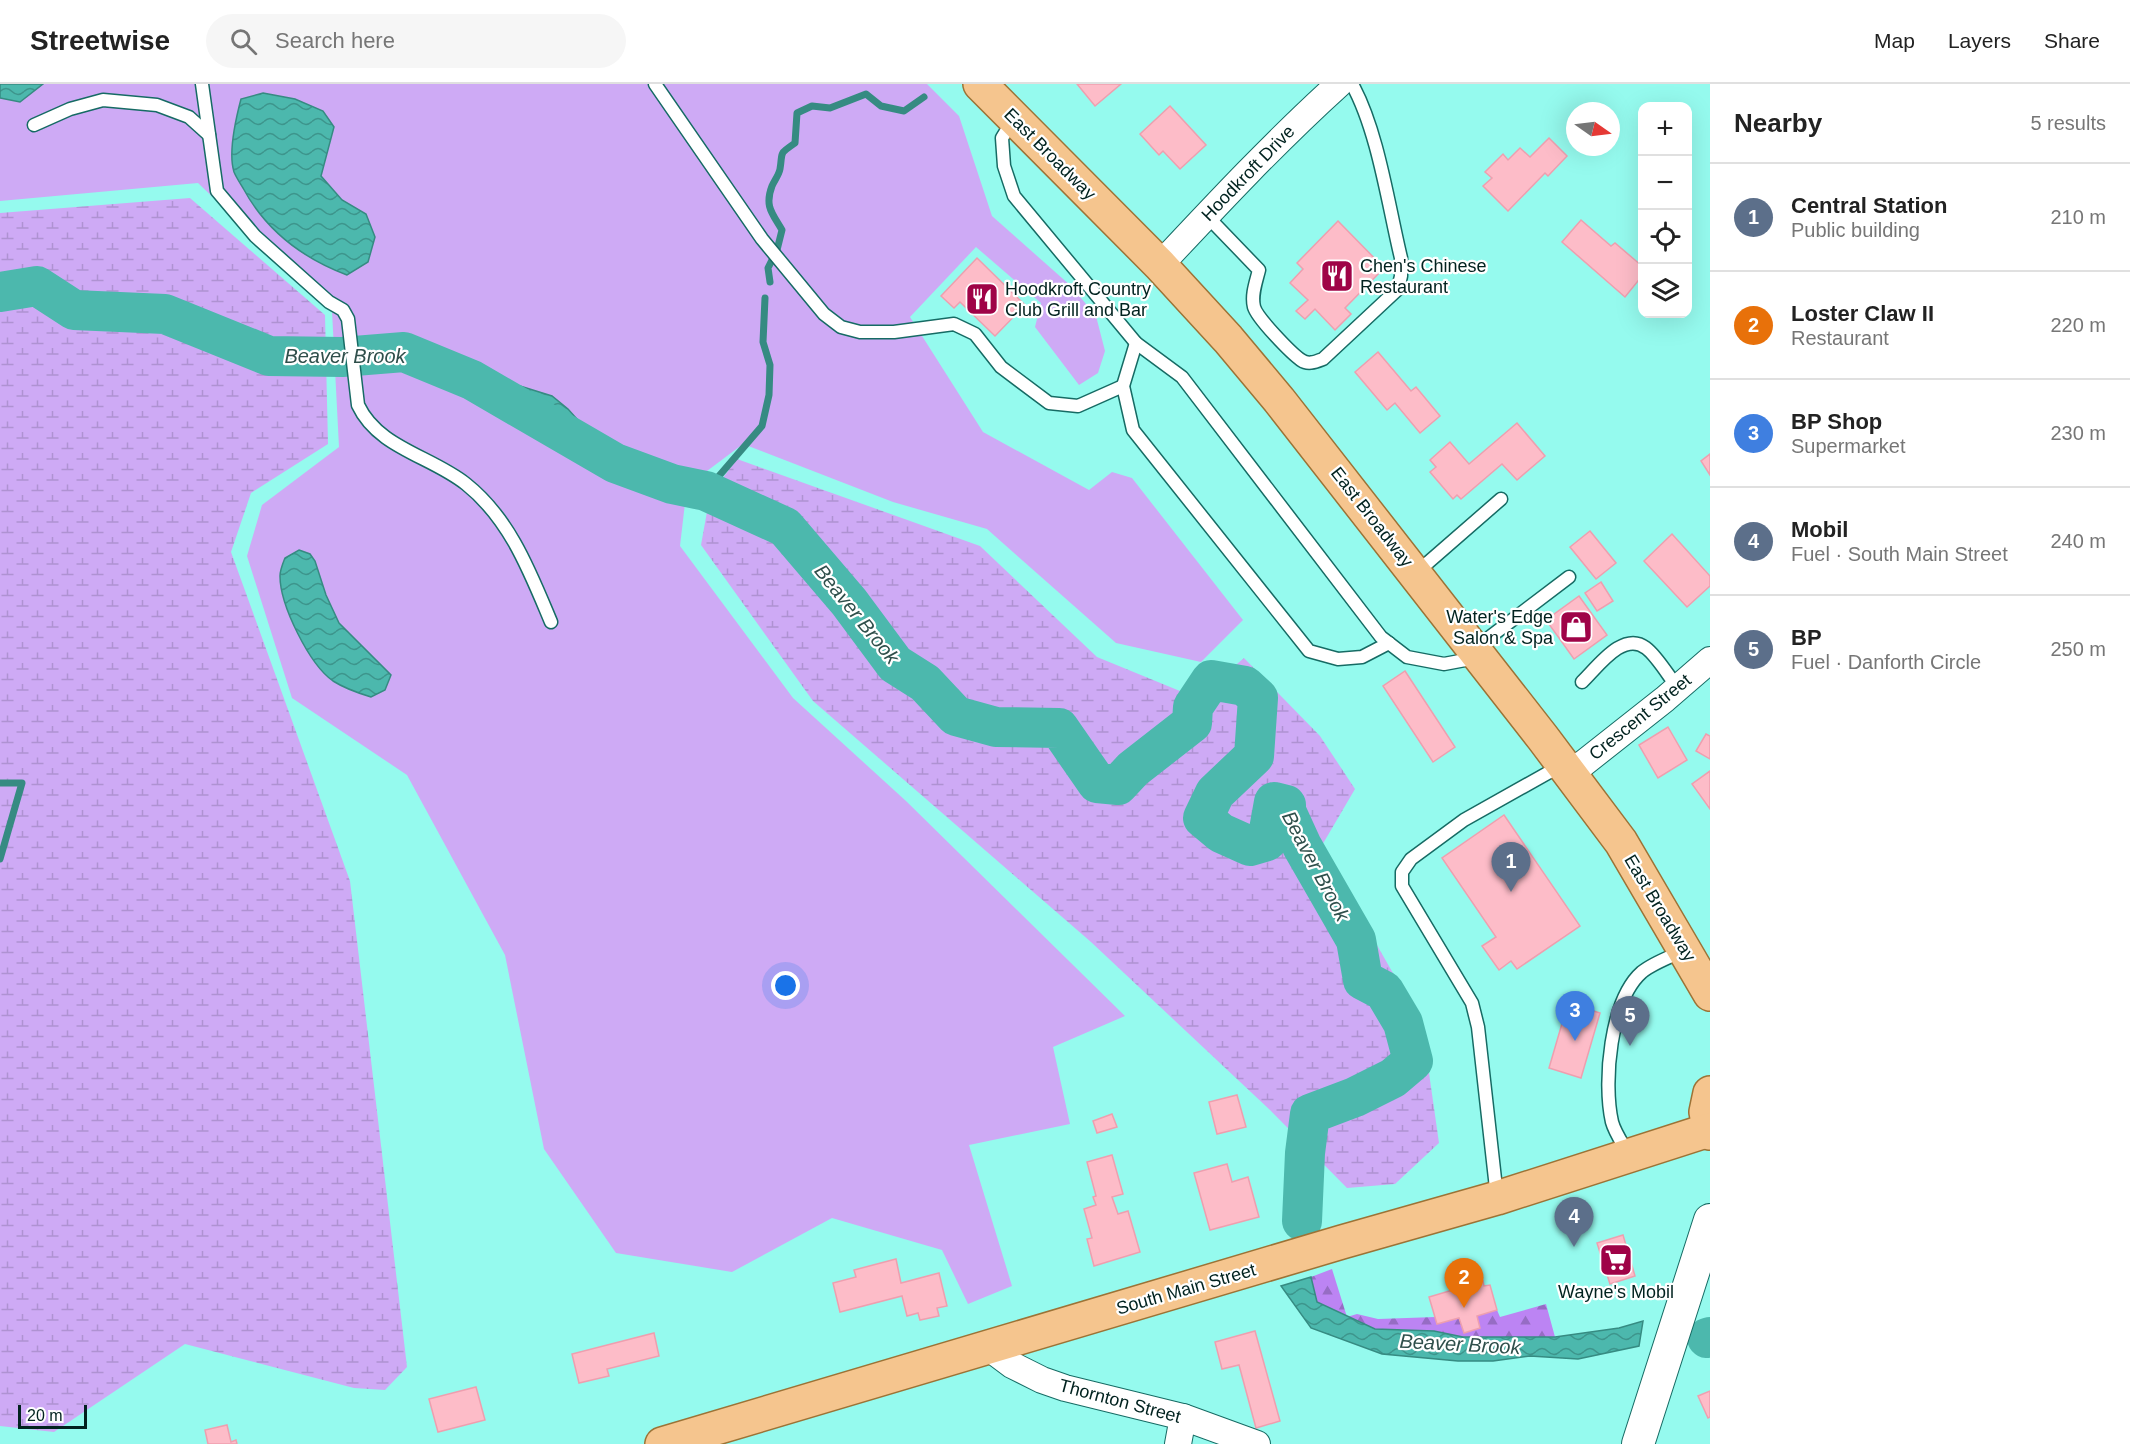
<!DOCTYPE html>
<meta charset="utf-8">
<style>
body{margin:0;font-family:Helvetica,sans-serif;background:#f6f6f6;color:#222}
.controls{position:absolute;right:18px;top:18px;display:grid;overflow:hidden;border-radius:12px;box-shadow:0 6px 24px #0002}
.controls button{width:54px;height:54px;display:grid;place-items:center;padding:0;border:0;border-bottom:2px solid #e0e0e0;background:#fff;color:#222;font:30px sans-serif}
.compass{position:absolute;left:1566px;top:18px;width:54px;height:54px;border-radius:50%;background:#fff;box-shadow:0 6px 24px #0002;rotate:104deg}
.scale{position:absolute;left:18px;bottom:15px;width:69px;box-sizing:border-box;padding-left:6px;border:3px solid #01221f;border-top:0;font-size:16px;line-height:21px;white-space:nowrap;color:#01221f;-webkit-text-stroke:4px #fff;paint-order:stroke}
.you{position:absolute;left:786px;top:902px;width:21px;height:21px;margin:-15px;border:4px solid #fff;border-radius:50%;background:#1a73e8;box-shadow:0 0 0 9px #1a73e833}
.badge{display:grid;place-items:center;width:39px;height:39px;border-radius:50%;background:#9f0347;color:#fff;font-size:20px;font-weight:700}
.pin{position:absolute;translate:-50% -50px;filter:drop-shadow(0 2px 3px #0008)}
.pin::after{content:'';position:absolute;top:32px;width:21px;height:18px;background:inherit;clip-path:polygon(0 0,100% 0,50% 100%)}
.list{margin:0;padding:0;list-style:none}
h2{display:flex;justify-content:space-between;align-items:center;height:78px;margin:0;padding:0 24px;font-size:26px}
h2 small{font-size:20px;font-weight:400;color:#767676}
.list li{display:grid;grid-template-columns:39px 1fr auto;gap:18px;align-items:center;box-sizing:border-box;height:108px;padding:0 24px;border-top:2px solid #e0e0e0}
.list b{display:block;font-size:22px;white-space:nowrap}
.list p{margin:0;font-size:20px;white-space:nowrap;color:#767676}
.list em{font-size:20px;font-style:normal;color:#767676}
.icon{flex:none;width:33px;height:33px;fill:none;stroke:currentColor;stroke-width:2;stroke-linecap:round;stroke-linejoin:round}
.map{position:relative;flex:none;width:1710px;height:1360px;overflow:hidden}
header{display:flex;align-items:center;gap:36px;box-sizing:border-box;height:84px;padding:0 30px;background:#fff;border-bottom:2px solid #e0e0e0}
header strong{font-size:28px}
nav{display:flex;gap:33px;margin-inline-start:auto;font-size:21px}
.search{width:420px;height:54px;background:#f6f6f6;display:flex;align-items:center;gap:15px;box-sizing:border-box;padding:0 21px;border-radius:33px;color:#767676;font-size:22px}
main{display:flex}
aside{flex:1;background:#fff}
.map>svg:first-child{display:block}
.grass{fill:#ceaaf5}
.forest{fill:url(#forest-firs)}
.wetland{fill:url(#wetland-marsh)}
.water{fill:url(#water-waves);stroke:#368b82;stroke-width:1.5}
.lines{fill:none;stroke-linecap:round;stroke-linejoin:round}
.stream{stroke:#368b82;stroke-width:7}
.river{stroke:#4cb8ad;stroke-width:40}
.building{fill:#fdbcc8;stroke:#ee9faf;stroke-width:1.5}
.service-casing{stroke:#166b64;stroke-width:15}
.minor-casing{stroke:#166b64;stroke-width:28}
.tertiary-casing{stroke:#166b64;stroke-width:34}
.primary-casing{stroke:#9c7336;stroke-width:36}
.service{stroke:#fff;stroke-width:12}
.minor{stroke:#fff;stroke-width:26}
.tertiary{stroke:#fff;stroke-width:32}
.primary{stroke:#f5c58e;stroke-width:33}
.labels{text-anchor:middle;stroke-width:4.5;stroke-linejoin:round;paint-order:stroke}
.street-label{font-size:18px;fill:#01221f;stroke:#fff}
.poi-label{font-size:18px;fill:#01221f;stroke:#fff;text-anchor:start}
.water-label{font-size:20px;font-style:italic;fill:#2f4f4b;stroke:#fff}
</style>
<header>
<strong>Streetwise</strong>
<div class="search"><svg class="icon" aria-label="search" viewBox="0 0 24 24"><circle cx="10" cy="10" r="6"/><path d="M15 15l6 6"/></svg>Search here</div>
<nav><a>Map</a><a>Layers</a><a>Share</a></nav>
</header>
<main>
<div class="map">
<svg width="1710" height="1360" viewBox="0 0 1710 1360">
<defs>
<pattern id="forest-firs" width="22" height="20" patternUnits="userSpaceOnUse" patternTransform="scale(1.5)"><rect width="22" height="20" fill="#bc84f3"/><path d="M5 1l3.5 6h-7zM16 11l3.5 6h-7z" fill="#966cc4"/></pattern>
<pattern id="wetland-marsh" width="20" height="14" patternUnits="userSpaceOnUse" patternTransform="scale(1.5)"><rect width="20" height="14" fill="#ceaaf5"/><path d="M1 5h8M5 5V1M11 12h8M15 12V8" fill="none" stroke="#af92d2"/></pattern>
<pattern id="water-waves" width="16" height="10" patternUnits="userSpaceOnUse" patternTransform="scale(1.5)"><rect width="16" height="10" fill="#4cb8ad"/><path d="M0 5q4-4 8 0t8 0" fill="none" stroke="#3d958c"/></pattern>
</defs>
<rect width="100%" height="100%" fill="#95faee"/>
<path class="grass" d="M0,0H927L959,32L992,132L1071,202L1096,232L1105,267L1098,289L1079,301L1035,243L1041,219L976,163L910,233L983,348L1089,406L1112,388L1132,394L1243,536L1201,578L1116,559L987,445L893,418L743,360L687,402L680,462L793,614L906,717L1125,932L1053,963L1070,1040L969,1061L1012,1202L968,1220L942,1166L832,1134L732,1188L616,1169L544,1065L505,871L407,691L292,614L247,472L262,421L339,363L332,227L198,99L0,117Z"/>
<path class="forest" d="M1332,1185L1347,1233L1357,1230L1378,1235L1435,1233L1437,1240L1459,1234L1464,1249L1480,1244L1477,1232L1497,1226L1500,1233L1546,1220L1555,1253H1463L1434,1247L1375,1245L1317,1218L1311,1193Z"/>
<g class="wetland">
<path d="M190,114L325,231L328,360L251,409L231,468L350,797L407,1283L385,1306L354,1304L185,1260L54,1348L0,1342V129Z"/>
<path d="M737,375L980,462L1097,573L1197,614L1244,574L1320,652L1355,705L1321,763L1422,940L1439,1059L1395,1100L1347,1104L1270,1026L1091,858L813,617L701,461L710,411Z"/>
</g>
<g class="water">
<path d="M0,0H43L20,18L0,14Z"/>
<path d="M263,9L295,15L323,27L334,43L321,92L342,116L366,130L375,153L368,178L347,191C302,174 266,147 243,104C240,99 236,93 234,88C228,69 236,34 241,15Z"/>
<path d="M422,270L439,275L459,285L493,297L520,302L552,312L568,325L585,344L625,375L649,386L702,401L697,420L681,413L624,401L546,336L523,325L466,314L411,283Z"/>
<path d="M299,466L310,470L315,477L326,511L339,539L391,591L385,606L371,613C358,609 344,604 333,597C309,580 280,521 280,492C280,486 283,479 285,474Z"/>
<path d="M1311,1193L1317,1218L1375,1245L1434,1247L1463,1253H1555L1619,1244L1643,1237L1639,1262L1578,1275L1530,1272L1493,1277H1458L1382,1270L1311,1244L1281,1202Z"/>
</g>
<g class="lines">
<g class="stream">
<path d="M770,198L768,184L777,166L782,146C773,130 764,123 772,102C774,97 779,91 780,85C783,67 778,71 795,59L797,29L812,22L830,24L866,10L881,22L904,27L924,13"/>
<path d="M706,407L762,342L769,311L770,281L763,258L765,214"/>
<path d="M0,699H22L0,775"/>
</g>
<g class="river">
<path d="M0,208L37,202L74,226L165,230L269,272L342,273L404,268L472,296L615,379L672,400L706,407L785,443L849,518L895,580L925,599L956,632L996,643L1059,644L1097,699L1118,701L1133,685L1192,639L1193,623L1211,596L1245,602L1258,614L1254,672L1215,709L1203,734L1221,749L1250,762L1267,757L1274,718L1286,721V727L1302,762L1356,856L1363,896L1384,907L1403,939L1413,977L1393,994L1355,1013L1310,1030L1305,1069L1302,1137"/>
<path d="M1707,1254L1710,1253"/>
</g>
</g>
<g class="building">
<path d="M1077,0H1121L1095,22Z"/>
<path d="M1170,22L1206,61L1180,85L1163,67L1159,71L1140,50Z"/>
<path d="M1549,54L1567,72L1548,92L1545,89L1508,127L1483,102L1492,94L1485,88L1503,70L1508,76L1520,64L1530,73Z"/>
<path d="M1581,136L1611,162L1615,159L1642,182V192L1625,213L1562,158Z"/>
<path d="M1338,137L1384,184L1345,224L1351,230L1335,246L1315,225L1305,235L1296,227L1308,216L1290,199L1303,185L1297,179Z"/>
<path d="M977,174L1025,221L995,252L960,218L954,224L941,212Z"/>
<path d="M1378,268L1411,307L1416,303L1440,332L1420,349L1395,319L1387,326L1355,288Z"/>
<path d="M1517,339L1545,372L1517,396L1502,380L1461,415L1457,411L1453,415L1430,388L1436,383L1430,376L1450,358L1469,380Z"/>
<path d="M1710,370V391L1701,377Z"/>
<path d="M1590,447L1616,479L1596,495L1570,463Z"/>
<path d="M1672,450L1710,492V502L1687,523L1644,477Z"/>
<path d="M1601,498L1613,517L1597,527L1585,509Z"/>
<path d="M1579,512L1607,551L1574,575L1546,536Z"/>
<path d="M1405,587L1455,663L1433,678L1383,602Z"/>
<path d="M1668,643L1687,676L1658,694L1639,661Z"/>
<path d="M1706,650L1710,652V675L1696,667Z"/>
<path d="M1710,687V725L1692,700Z"/>
<path d="M1504,731L1580,842L1517,885L1511,877L1499,886L1482,862L1496,853L1442,774Z"/>
<path d="M1568,919L1600,929L1581,994L1549,984Z"/>
<path d="M1237,1011L1246,1043L1217,1050L1209,1018Z"/>
<path d="M1112,1030L1117,1043L1097,1049L1093,1037Z"/>
<path d="M1112,1071L1123,1110L1112,1113L1118,1130L1128,1127L1140,1168L1094,1182L1087,1155L1092,1154L1084,1125L1096,1121L1093,1113L1096,1112L1087,1078Z"/>
<path d="M1227,1080L1232,1098L1248,1093L1259,1133L1210,1146L1194,1089Z"/>
<path d="M1623,1151L1635,1192L1610,1200L1597,1159Z"/>
<path d="M896,1175L901,1199L939,1189L947,1222L937,1224L939,1232L920,1236L918,1229L907,1232L902,1212L840,1228L833,1199L856,1193L854,1186Z"/>
<path d="M1483,1197L1484,1202L1490,1201L1497,1226L1477,1232L1480,1244L1464,1249L1459,1234L1437,1240L1429,1213Z"/>
<path d="M1255,1247L1280,1337L1256,1344L1239,1281L1222,1285L1215,1258Z"/>
<path d="M654,1249L659,1272L607,1285L609,1292L579,1299L572,1270Z"/>
<path d="M476,1303L485,1336L438,1348L429,1315Z"/>
<path d="M1710,1307V1333L1708,1334L1698,1312Z"/>
<path d="M227,1341L231,1358L236,1356L237,1360H208L205,1346Z"/>
</g>
<g class="lines">
<g class="service-casing">
<g id="service">
<path d="M202,0L217,107L255,152L329,218L343,226L348,235L358,321C378,364 431,372 466,400C510,435 530,488 551,538"/>
<path d="M655,0L762,155L824,230L841,243L860,248H894L954,240L975,250L1001,283L1049,319L1078,322L1123,302"/>
<path d="M1013,36L1002,54L1004,82L1014,112L1136,259L1182,293L1381,553L1407,573L1444,580L1476,574"/>
<path d="M34,41L70,25L103,16L157,21L189,33L209,51"/>
<path d="M1206,131L1259,186C1256,198 1251,211 1254,223C1257,234 1291,269 1301,276C1308,281 1315,278 1323,275L1398,205L1401,192V174C1388,120 1378,47 1352,0"/>
<path d="M1136,259L1123,302L1133,346L1309,567L1338,575L1362,573L1389,559"/>
<path d="M1416,489L1501,415"/>
<path d="M1474,565L1569,493"/>
<path d="M1582,598C1597,584 1623,546 1646,564C1657,572 1669,593 1678,604"/>
<path d="M1629,1071C1623,1060 1615,1049 1612,1038C1603,999 1610,916 1642,888C1653,879 1670,873 1683,867"/>
<path d="M1497,1113L1478,943L1472,919L1402,802V788L1411,775L1464,736L1562,681"/>
</g>
</g>
<g class="minor-casing">
<g id="minor">
<path d="M1160,181C1218,119 1276,57 1339,0"/>
<path d="M1570,690L1665,615L1710,576"/>
<path d="M988,1263L1012,1281L1042,1296L1065,1304L1183,1333L1257,1360"/>
<path d="M1178,1360L1183,1333"/>
</g>
</g>
<g class="tertiary-casing">
<path id="tertiary" d="M1638,1360L1710,1136"/>
</g>
<g class="primary-casing">
<g id="primary">
<path d="M980,0L1160,181L1228,255L1279,316L1543,654L1621,758L1710,910"/>
<path d="M1710,1009L1706,1028L1710,1049"/>
<path d="M662,1360L1342,1158L1497,1114L1709,1046"/>
</g>
</g>
<use href="#service" class="service"/>
<use href="#minor" class="minor"/>
<use href="#tertiary" class="tertiary"/>
<use href="#primary" class="primary"/>
</g>
<defs>
<g id="restaurant-square" transform="scale(1.725)"><rect x="-9" y="-9" width="18" height="18" rx="4" fill="#9f0347" stroke="#fff"/><path d="M-5-6h1v4h1v-4h1v4h1v-4h1v5L-1.5 .5V6h-2V.5L-5-1ZM5-6V6H3V1.5H1.5Q1.5-4 5-6Z" fill="#fff"/></g>
<g id="shop-square" transform="scale(1.725)"><rect x="-9" y="-9" width="18" height="18" rx="4" fill="#9f0347" stroke="#fff"/><path d="M-5-2.5h2.3a2.7 3.5 0 0 1 5.4 0H5L5.5 6h-11ZM-1.5-2.5h3a1.5 2.3 0 0 0-3 0Z" fill="#fff"/></g>
<g id="supermarket-square" transform="scale(1.725)"><rect x="-9" y="-9" width="18" height="18" rx="4" fill="#9f0347" stroke="#fff"/><path d="M-6-5.5h2.5l.6 2H6L4.5 2H-2.5L-4.4-4H-6ZM-1.5 3.2a1.3 1.3 0 1 0 .1 0ZM3 3.2a1.3 1.3 0 1 0 .1 0Z" fill="#fff"/></g>
</defs>
<g fill-rule="evenodd">
<use href="#restaurant-square" x="1337" y="192"/>
<use href="#restaurant-square" x="982" y="215"/>
<use href="#shop-square" x="1576" y="543"/>
<use href="#supermarket-square" x="1616" y="1176"/>
</g>
<g class="labels">
<g class="street-label">
<text transform="translate(1050 70) rotate(45)" y="6">East Broadway</text>
<text transform="translate(1248 89) rotate(-46)" y="6">Hoodkroft Drive</text>
<text transform="translate(1372 433) rotate(52)" y="6">East Broadway</text>
<text transform="translate(1640 633) rotate(-39)" y="6">Crescent Street</text>
<text transform="translate(1660 824) rotate(59)" y="6">East Broadway</text>
<text transform="translate(1186 1205) rotate(-16)" y="6">South Main Street</text>
<text transform="translate(1120 1317) rotate(15)" y="6">Thornton Street</text>
</g>
<g class="poi-label">
<text x="1360" y="188">Chen's Chinese<tspan x="1360" dy="21">Restaurant</tspan></text>
<text x="1005" y="211">Hoodkroft Country<tspan x="1005" dy="21">Club Grill and Bar</tspan></text>
<text x="1553" y="539" text-anchor="end">Water's Edge<tspan x="1553" dy="21">Salon &amp; Spa</tspan></text>
<text x="1616" y="1214" text-anchor="middle">Wayne's Mobil</text>
</g>
<g class="water-label">
<text x="345" y="279">Beaver Brook</text>
<text transform="translate(857 530) rotate(51)" y="7">Beaver Brook</text>
<text transform="translate(1316 782) rotate(62)" y="7">Beaver Brook</text>
<text transform="translate(1460 1260) rotate(3)" y="7">Beaver Brook</text>
</g>
</g>
</svg>
<div class="controls">
<button>+</button>
<button>−</button>
<button><svg class="icon" aria-label="locate" viewBox="0 0 24 24"><circle cx="12" cy="12" r="6"/><path d="M12 2v4M12 18v4M2 12h4M18 12h4"/></svg></button>
<button><svg class="icon" aria-label="layers" viewBox="0 0 24 24"><path d="M12 4l9 5-9 5-9-5zM3 14l9 5 9-5"/></svg></button>
</div>
<svg class="compass" viewBox="-18 -18 36 36"><path d="M0-13l5 13h-10z" fill="#e53935"/><path d="M0 13l5-13h-10z" fill="#767676"/></svg>
<div class="scale">20 m</div>
<div class="you"></div>
<div class="pin badge" style="left:1511px;top:808px;background:#5c6f8a">1</div>
<div class="pin badge" style="left:1464px;top:1224px;background:#e8710a">2</div>
<div class="pin badge" style="left:1575px;top:957px;background:#3f7fe0">3</div>
<div class="pin badge" style="left:1574px;top:1163px;background:#5c6f8a">4</div>
<div class="pin badge" style="left:1630px;top:962px;background:#5c6f8a">5</div>
</div>
<aside>
<h2>Nearby<small>5 results</small></h2>
<ul class="list">
<li><span class="badge" style="background:#5c6f8a">1</span><div><b>Central Station</b><p>Public building</p></div><em>210 m</em></li>
<li><span class="badge" style="background:#e8710a">2</span><div><b>Loster Claw II</b><p>Restaurant</p></div><em>220 m</em></li>
<li><span class="badge" style="background:#3f7fe0">3</span><div><b>BP Shop</b><p>Supermarket</p></div><em>230 m</em></li>
<li><span class="badge" style="background:#5c6f8a">4</span><div><b>Mobil</b><p>Fuel · South Main Street</p></div><em>240 m</em></li>
<li><span class="badge" style="background:#5c6f8a">5</span><div><b>BP</b><p>Fuel · Danforth Circle</p></div><em>250 m</em></li>
</ul>
</aside>
</main>
